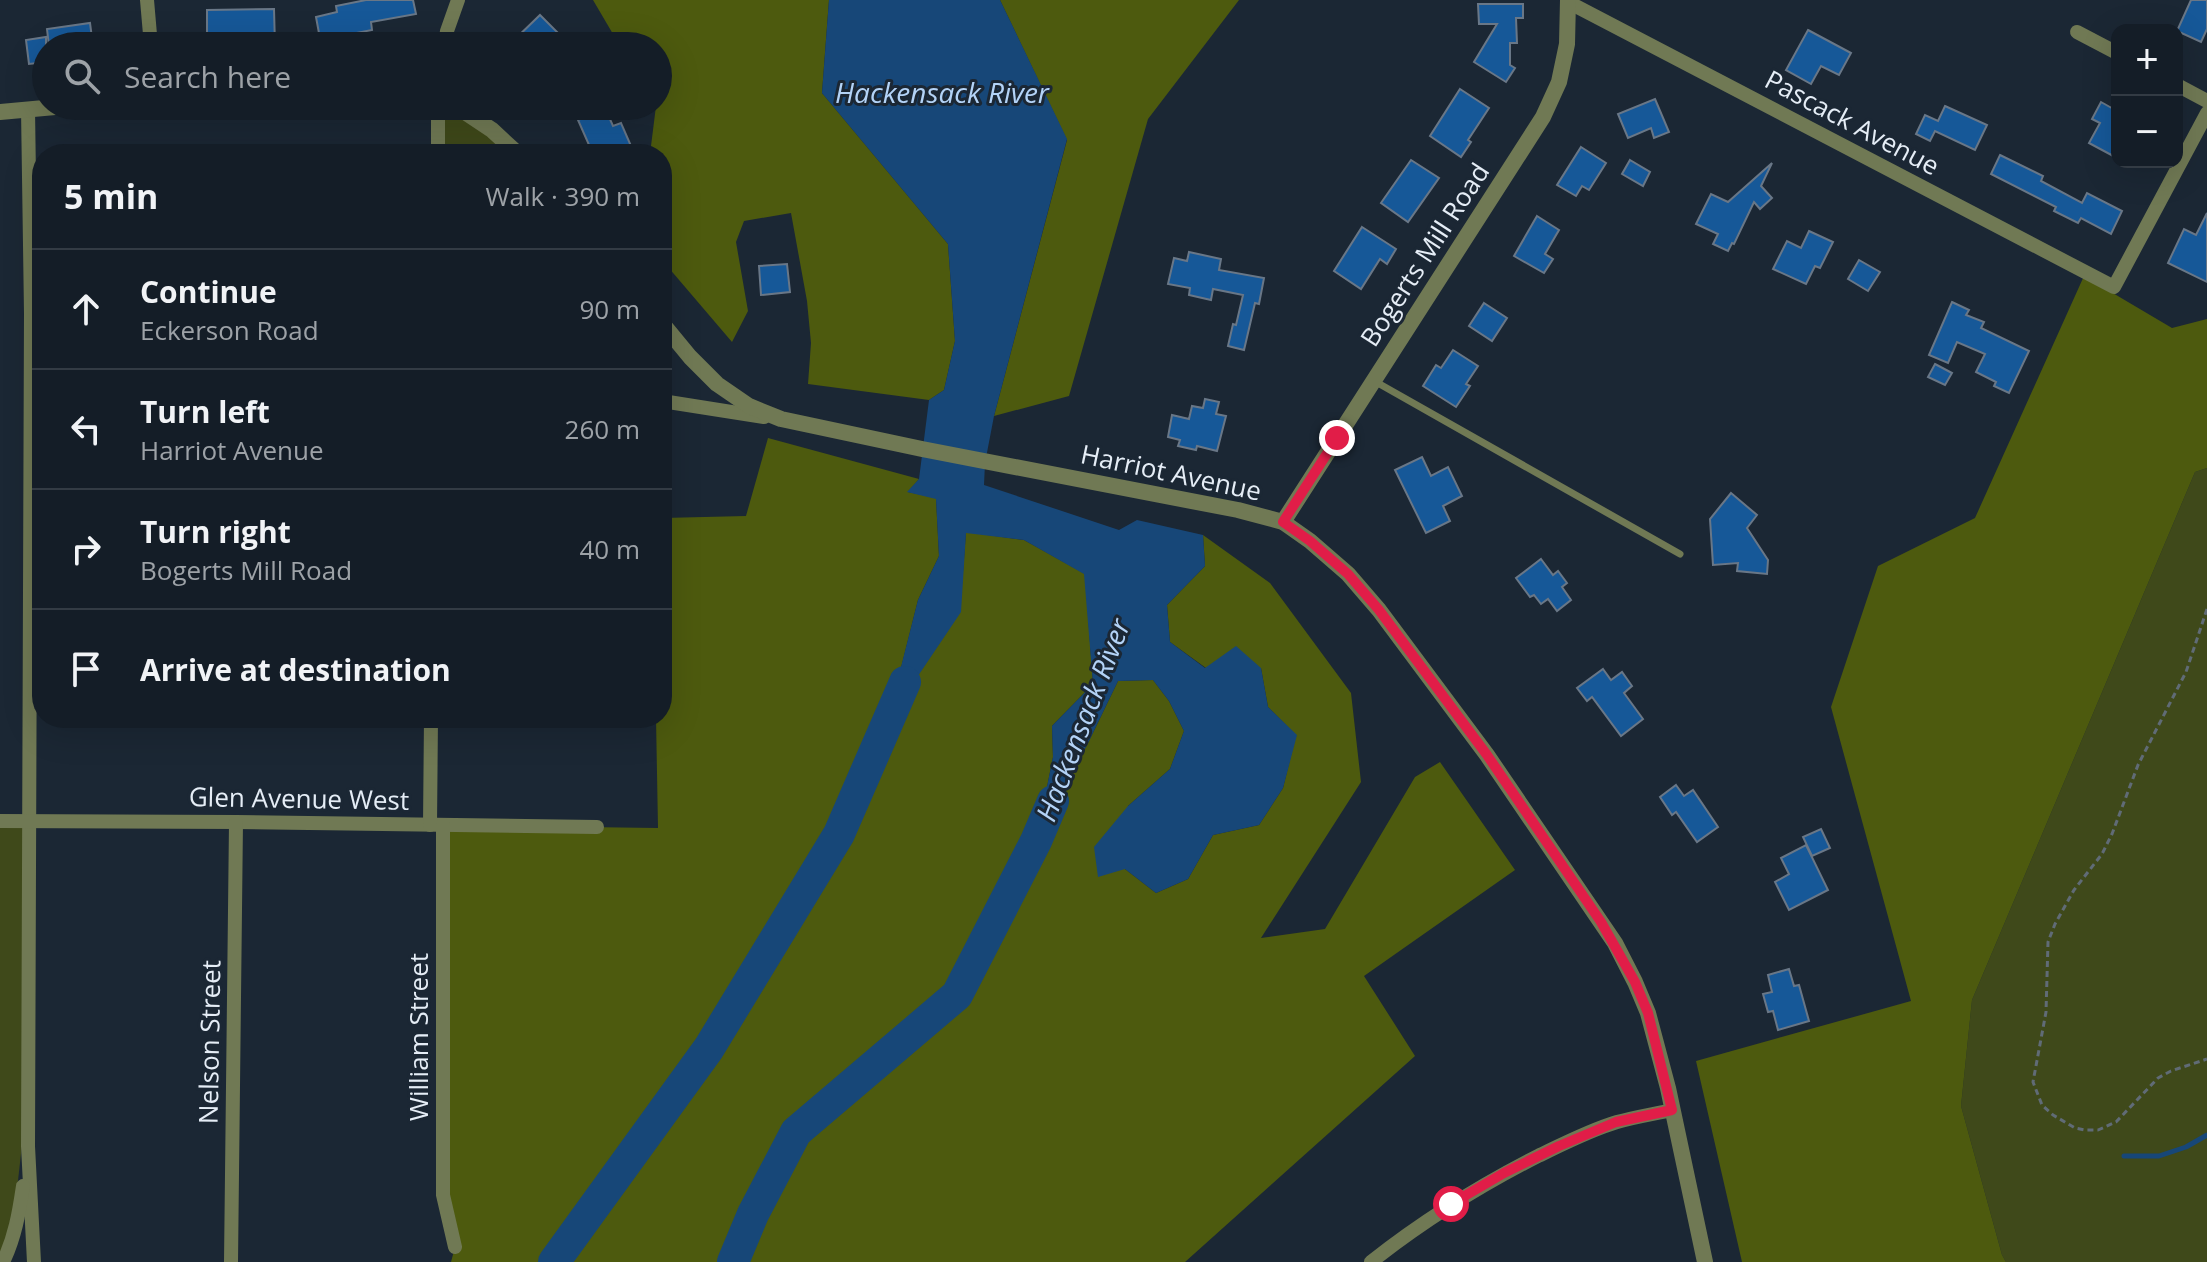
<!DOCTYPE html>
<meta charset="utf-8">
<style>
body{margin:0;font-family:"Open Sans",sans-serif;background:#212a33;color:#f1f3f6}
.controls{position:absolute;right:24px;top:24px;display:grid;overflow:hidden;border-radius:16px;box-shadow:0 8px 32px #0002}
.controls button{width:72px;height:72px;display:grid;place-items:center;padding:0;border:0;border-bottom:2px solid #333b44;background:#141d27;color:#f1f3f6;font:40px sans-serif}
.stop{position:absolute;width:24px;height:24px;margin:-18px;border:6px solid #e11d48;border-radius:50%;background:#fff}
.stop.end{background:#e11d48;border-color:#fff;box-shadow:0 2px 8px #0008}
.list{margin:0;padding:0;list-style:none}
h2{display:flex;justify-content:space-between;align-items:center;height:104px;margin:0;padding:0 32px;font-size:34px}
h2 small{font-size:26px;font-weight:400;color:#9da2a7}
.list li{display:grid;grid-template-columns:52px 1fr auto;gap:24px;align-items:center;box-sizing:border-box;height:120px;padding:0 32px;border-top:2px solid #333b44}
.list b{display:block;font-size:30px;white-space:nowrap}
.list p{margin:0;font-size:26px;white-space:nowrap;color:#9da2a7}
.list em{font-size:26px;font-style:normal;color:#9da2a7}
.icon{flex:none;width:44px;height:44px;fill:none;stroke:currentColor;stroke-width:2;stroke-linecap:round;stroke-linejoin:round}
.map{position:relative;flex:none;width:2207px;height:1262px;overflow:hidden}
.search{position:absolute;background:#141d27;box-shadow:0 8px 32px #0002;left:32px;top:32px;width:640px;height:88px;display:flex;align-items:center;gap:20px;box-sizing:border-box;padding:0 28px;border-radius:44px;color:#9da2a7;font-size:30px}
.panel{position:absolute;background:#141d27;box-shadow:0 8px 32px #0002;left:32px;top:144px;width:640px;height:584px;border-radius:32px}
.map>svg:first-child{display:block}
.green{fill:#3f491a}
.forest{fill:#4d5a0e}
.water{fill:#174778}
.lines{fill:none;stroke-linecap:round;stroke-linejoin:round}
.stream{stroke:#174778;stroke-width:5}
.river{stroke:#174778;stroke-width:32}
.building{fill:#165898;stroke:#697787;stroke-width:2}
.path{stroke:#606b76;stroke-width:3;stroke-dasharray:6 4;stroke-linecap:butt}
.service{stroke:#707954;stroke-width:7}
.minor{stroke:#707954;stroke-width:14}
.tertiary{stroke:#707954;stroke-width:16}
.route{stroke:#e11d48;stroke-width:10}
.labels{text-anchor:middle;stroke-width:6;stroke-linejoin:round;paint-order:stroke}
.street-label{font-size:26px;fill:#e5edf6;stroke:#1b2734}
.water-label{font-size:28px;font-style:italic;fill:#b3d3f7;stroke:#1b2734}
</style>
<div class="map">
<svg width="2207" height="1262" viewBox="0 0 2207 1262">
<rect width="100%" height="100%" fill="#1b2734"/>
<g class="green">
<path d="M438,106H456L518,154H438Z"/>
<path d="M2207,468V1262H2006L2002,1255L1961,1106L1972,1000L2195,472Z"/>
<path d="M0,825L23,826L22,1145L14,1216L0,1256Z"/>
</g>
<g class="forest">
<path d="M593,0H829L822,93L948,244L955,341L944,390L929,400L808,384L811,343L807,301L791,213L744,221L736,242L748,311L732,342L662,260V154H650L656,106H658V46H620Z"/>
<path d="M1000,0H1239L1148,119L1069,396L994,416L1067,140Z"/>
<path d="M2084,276L2172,328L2207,319V468L2195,472L1972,1000L1961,1106L2002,1255L2006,1262H1742L1696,1061L1911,1001L1831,707L1878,566L1975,518Z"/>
<path d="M768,438L919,479L908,492L936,498L939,556L918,600L888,720L960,612L966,532L1024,540L1085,574L1093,684L1052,726L1053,757L1037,837L1089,741L1118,681L1153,680L1169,701L1184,731L1170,769L1128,806L1125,869L1156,893L1188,879L1213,835L1259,825L1283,788L1296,735L1268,707L1261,668H1206L1170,642L1167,605L1205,566L1203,535L1270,583L1351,693L1361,782L1261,938L1325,929L1415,777L1440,762L1515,870L1364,976L1415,1056L1185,1262H451L455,1247L443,1195V825L658,828L656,718H662V518L746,516Z"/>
</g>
<path class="water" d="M829,0H1000L1067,139L994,416L985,463L984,485L1119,530L1137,520L1203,535L1205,566L1167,605L1170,642L1205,668L1236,646L1261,668L1268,707L1297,735L1283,788L1259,825L1213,835L1188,879L1156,893L1125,869L1098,877L1094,847L1128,806L1170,769L1184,731L1169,701L1153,680L1118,681L1089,741L1036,841L1053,757L1052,726L1093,684L1084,574L1024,540L966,533L961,612L887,722L918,600L939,556L936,499L907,492L919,479L929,400L944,390L955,341L948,244L822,93Z"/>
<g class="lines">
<path class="stream" d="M2124,1156H2159L2186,1147L2207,1135"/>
<g class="river">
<path d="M554,1262L709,1048L839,834L905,682"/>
<path d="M733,1262L753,1214L796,1132L957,995L1036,841L1053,801"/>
</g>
</g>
<g class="building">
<path d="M366,0H413L416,14L371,22L372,30L346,35L347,39L321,44L316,17L337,12L336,6Z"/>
<path d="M2191,0H2207V29L2201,42L2177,31Z"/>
<path d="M1478,4H1523V18H1516L1517,43H1510V65L1515,68L1506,82L1474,62L1497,24H1479Z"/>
<path d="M274,9L275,46H222V43H207V10Z"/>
<path d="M540,15L563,38L556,46H508Z"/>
<path d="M90,23L93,46H49L47,29Z"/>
<path d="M1808,30L1851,53L1839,75L1821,66L1811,84L1786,70Z"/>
<path d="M46,37V62L29,64L26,40Z"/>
<path d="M1460,89L1489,108L1468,140L1471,142L1461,157L1430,136Z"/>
<path d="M1655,99L1669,132L1654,138L1651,128L1628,138L1618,114Z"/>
<path d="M2101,102L2117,111V158L2089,143L2100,123L2092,119Z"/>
<path d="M1945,106L1987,125L1975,150L1935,131L1930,141L1916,134L1925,115L1938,121Z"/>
<path d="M605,108L613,126L621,123L631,146L624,149L627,154H593L578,120Z"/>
<path d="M1581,147L1606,163L1589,190L1582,186L1576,196L1557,185Z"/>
<path d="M2000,155L2043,176L2041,181L2082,203L2087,193L2122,211L2111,234L2081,218L2078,223L2054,211L2056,207L1991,174Z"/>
<path d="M1411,160L1439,178L1408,222L1381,203Z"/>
<path d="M1630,160L1650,172L1643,186L1622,174Z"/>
<path d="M1772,163L1761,186L1772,198L1760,209L1754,202L1734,244L1732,243L1728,251L1713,244L1718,234L1696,224L1711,194L1728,202Z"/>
<path d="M2207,213V282L2168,263L2184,229L2196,235Z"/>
<path d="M1537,216L1559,230L1545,254L1553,259L1544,273L1514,256Z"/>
<path d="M1362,227L1396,249L1387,264L1380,259L1361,289L1334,271Z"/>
<path d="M1809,231L1833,242L1820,268L1815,266L1806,284L1773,269L1787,241L1801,248Z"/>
<path d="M1189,252L1221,259L1219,270L1264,278L1259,304L1255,303L1244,350L1228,346L1233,324L1236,325L1243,295L1213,289L1211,300L1189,295L1190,288L1168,284L1174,258L1187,261Z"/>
<path d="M1859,260L1880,272L1868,291L1848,279Z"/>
<path d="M787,264L790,292L761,295L759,266Z"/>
<path d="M1952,302L1969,310L1966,315L1984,322L1981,328L2029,351L2009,393L1994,386L1996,382L1976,372L1985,354L1957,342L1948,363L1929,355Z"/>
<path d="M1484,303L1507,318L1492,341L1469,326Z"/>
<path d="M1453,350L1478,366L1466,384L1470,386L1456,407L1423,386L1436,365L1441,368Z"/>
<path d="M1935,364L1952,373L1945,385L1928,377Z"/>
<path d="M1205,399L1219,402L1216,414L1226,416L1217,451L1197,446L1196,450L1178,446L1180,440L1168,437L1172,415L1189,419L1192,406L1203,408Z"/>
<path d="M1422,457L1431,476L1448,467L1462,496L1443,506L1450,521L1426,533L1395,470Z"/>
<path d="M1731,493L1757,515L1747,528L1768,560L1767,574L1737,571L1738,563L1713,565L1710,519Z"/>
<path d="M1541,559L1553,575L1558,571L1567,583L1562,587L1571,600L1557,611L1548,599L1541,604L1534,595L1530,597L1516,578Z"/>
<path d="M1603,669L1611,680L1622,672L1632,686L1624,693L1643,719L1621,736L1592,697L1587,701L1577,688Z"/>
<path d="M1676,785L1684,796L1693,790L1718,827L1697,842L1676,812L1672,815L1660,797Z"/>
<path d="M1821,829L1830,848L1812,856L1803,837Z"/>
<path d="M1806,845L1828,890L1789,910L1775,882L1789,874L1781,858Z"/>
<path d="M1789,969L1794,986L1799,985L1809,1021L1778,1030L1773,1011L1768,1012L1763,994L1772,992L1768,975Z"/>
</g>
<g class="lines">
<path class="path" d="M2207,609L2186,672L2138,765L2112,834L2102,854L2074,890L2055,924L2048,942L2046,1012L2033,1082L2042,1105L2053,1115L2075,1128L2085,1130H2098L2116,1122L2158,1078L2171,1071L2207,1059"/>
<path class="service" d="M1376,382L1680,554"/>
<g class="minor">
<path d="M147,0L151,46"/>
<path d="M1568,2L2114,287L2207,113"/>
<path d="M2077,32L2117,53"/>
<path d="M445,46L447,31L458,0"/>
<path d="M2177,85L2207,101"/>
<path d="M28,109L31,313L28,1146L34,1262"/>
<path d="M438,154V106"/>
<path d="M662,401L764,417"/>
<path d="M0,821L236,822L597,827"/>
<path d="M430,825L431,718"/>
<path d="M443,825V1195L455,1247"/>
<path d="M3,1262C15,1237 19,1213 23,1186"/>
<path d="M231,1262L236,822"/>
<path d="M1371,1262C1423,1221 1479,1186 1538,1156C1563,1144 1590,1130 1617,1122C1635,1117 1654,1114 1672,1110"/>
</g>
<g class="tertiary">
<path d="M456,106L492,130L518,154"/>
<path d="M0,112L66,106"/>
<path d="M662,323L690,357L717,384L749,406L781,419L922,449L1238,510L1283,522L1310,541L1348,574L1379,610L1487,755L1615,943L1635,982L1648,1013L1668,1088L1705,1262"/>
<path d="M1283,522L1543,117L1559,82L1567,44L1568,0"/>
</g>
</g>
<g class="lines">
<path class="route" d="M1337,438L1283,522L1310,541L1348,574L1379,610L1487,755L1601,922L1635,982L1648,1013L1672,1110L1616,1122L1559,1146L1504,1173L1451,1204"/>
</g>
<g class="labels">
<g class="street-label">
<text transform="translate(1852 123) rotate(28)" y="9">Pascack Avenue</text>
<text transform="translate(1425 255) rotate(-57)" y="9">Bogerts Mill Road</text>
<text transform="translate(1171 473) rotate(12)" y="9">Harriot Avenue</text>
<text transform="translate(299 799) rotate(1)" y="9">Glen Avenue West</text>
<text transform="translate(419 1037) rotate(-90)" y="9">William Street</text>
<text transform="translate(210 1042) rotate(-89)" y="9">Nelson Street</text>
</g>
<g class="water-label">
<text x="942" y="103">Hackensack River</text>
<text transform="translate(1083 720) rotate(-69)" y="10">Hackensack River</text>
</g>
</g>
</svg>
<div class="controls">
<button>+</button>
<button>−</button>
</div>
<div class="stop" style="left:1451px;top:1204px"></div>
<div class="stop end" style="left:1337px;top:438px"></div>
<div class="search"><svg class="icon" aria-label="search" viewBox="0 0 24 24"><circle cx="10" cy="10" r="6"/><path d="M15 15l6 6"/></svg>Search here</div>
<section class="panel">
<h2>5 min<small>Walk · 390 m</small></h2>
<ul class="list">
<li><svg class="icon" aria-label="ahead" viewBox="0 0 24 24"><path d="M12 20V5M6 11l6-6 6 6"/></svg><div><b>Continue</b><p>Eckerson Road</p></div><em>90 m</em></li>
<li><svg class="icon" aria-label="left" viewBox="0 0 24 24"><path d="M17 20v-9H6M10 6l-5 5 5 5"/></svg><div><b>Turn left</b><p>Harriot Avenue</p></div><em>260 m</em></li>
<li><svg class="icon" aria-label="right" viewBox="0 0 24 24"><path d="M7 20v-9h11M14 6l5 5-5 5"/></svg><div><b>Turn right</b><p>Bogerts Mill Road</p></div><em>40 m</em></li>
<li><svg class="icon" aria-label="arrive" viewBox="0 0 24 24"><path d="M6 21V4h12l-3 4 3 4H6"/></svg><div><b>Arrive at destination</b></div></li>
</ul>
</section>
</div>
